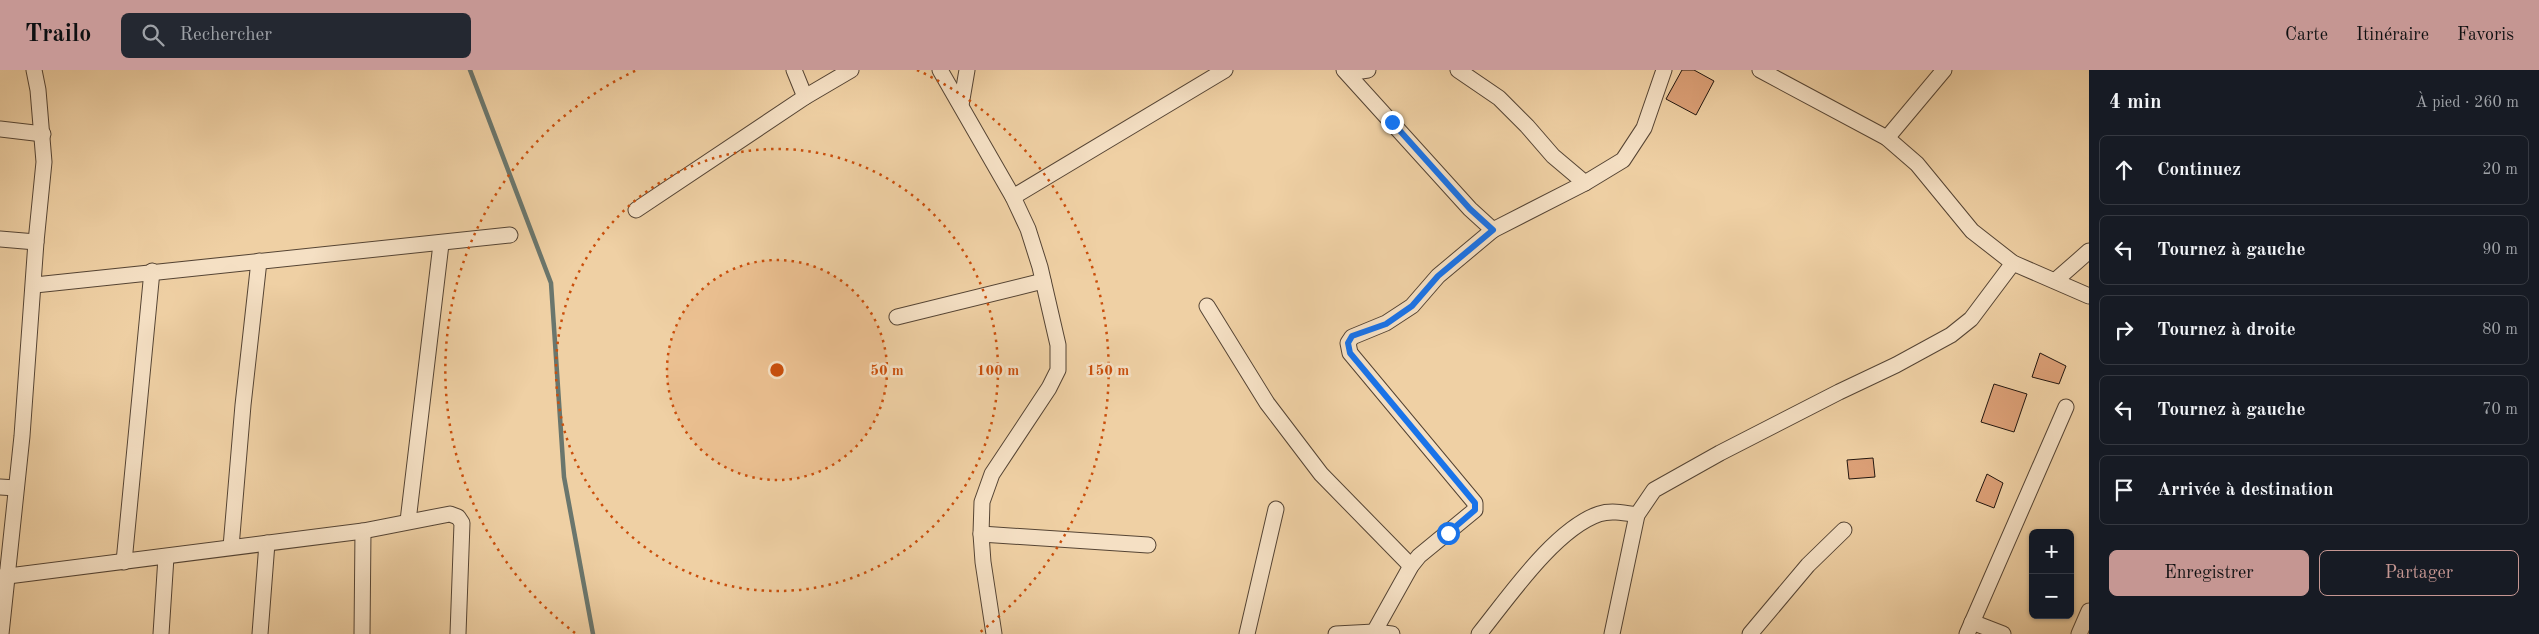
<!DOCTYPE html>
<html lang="fr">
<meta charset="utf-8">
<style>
body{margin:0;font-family:"Old Standard TT",serif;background:#242831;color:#f1f3f6}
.controls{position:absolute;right:15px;bottom:15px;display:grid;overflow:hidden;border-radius:8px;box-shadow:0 1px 4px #0004}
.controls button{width:45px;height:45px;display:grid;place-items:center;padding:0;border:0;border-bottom:1px solid #363941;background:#171b24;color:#f1f3f6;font:25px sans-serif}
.stop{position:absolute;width:15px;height:15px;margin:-11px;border:4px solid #1a73e8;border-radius:50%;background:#fff}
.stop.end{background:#1a73e8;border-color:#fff;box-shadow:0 1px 5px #0008}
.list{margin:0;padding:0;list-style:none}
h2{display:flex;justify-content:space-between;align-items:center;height:65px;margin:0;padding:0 20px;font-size:21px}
h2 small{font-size:16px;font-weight:400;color:#9ea1a6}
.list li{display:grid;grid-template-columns:32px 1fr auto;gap:15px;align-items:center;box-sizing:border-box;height:70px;margin:0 10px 10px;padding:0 10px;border:1px solid #363941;border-radius:8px}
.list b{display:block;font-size:19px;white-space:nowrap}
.list em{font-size:16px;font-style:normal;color:#9ea1a6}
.actions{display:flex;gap:10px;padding:15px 20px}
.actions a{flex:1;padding:11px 0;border:1px solid #c59692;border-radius:8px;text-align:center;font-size:18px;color:#c59692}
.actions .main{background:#c59692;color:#111}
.icon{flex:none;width:28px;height:28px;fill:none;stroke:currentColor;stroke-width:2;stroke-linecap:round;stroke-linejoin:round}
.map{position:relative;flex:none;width:2089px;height:564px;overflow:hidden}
header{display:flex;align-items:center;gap:30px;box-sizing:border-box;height:70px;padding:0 25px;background:#c59692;color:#111}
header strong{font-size:24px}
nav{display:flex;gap:28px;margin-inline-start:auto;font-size:18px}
.search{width:350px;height:45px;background:#242831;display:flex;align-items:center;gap:12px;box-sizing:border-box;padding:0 18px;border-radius:8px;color:#9ea1a6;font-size:19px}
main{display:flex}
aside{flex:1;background:#171b24}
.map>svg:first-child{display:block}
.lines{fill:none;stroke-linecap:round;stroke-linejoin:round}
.stream{stroke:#6a766d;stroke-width:4.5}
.building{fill:#dca077;stroke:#22160f}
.street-casing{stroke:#554434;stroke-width:17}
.street{stroke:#f5e0c4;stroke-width:15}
.route{stroke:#1a73e8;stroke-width:6}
.ring{fill:none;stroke:#ca4f0c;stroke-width:2.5;stroke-dasharray:2.5 5}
.centre{fill:#ca4f0c;stroke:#f5e0c4;stroke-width:2.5}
.ring-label{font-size:15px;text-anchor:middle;font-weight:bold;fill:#ca4f0c;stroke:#f5e0c4;stroke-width:5;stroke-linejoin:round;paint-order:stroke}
</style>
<header>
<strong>Trailo</strong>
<div class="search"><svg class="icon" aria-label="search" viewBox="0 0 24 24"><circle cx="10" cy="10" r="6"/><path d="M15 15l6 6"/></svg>Rechercher</div>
<nav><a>Carte</a><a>Itinéraire</a><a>Favoris</a></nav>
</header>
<main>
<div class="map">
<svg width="2089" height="564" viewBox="0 0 2089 564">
<rect width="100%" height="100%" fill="#efd0a4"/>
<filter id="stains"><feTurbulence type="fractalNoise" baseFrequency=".004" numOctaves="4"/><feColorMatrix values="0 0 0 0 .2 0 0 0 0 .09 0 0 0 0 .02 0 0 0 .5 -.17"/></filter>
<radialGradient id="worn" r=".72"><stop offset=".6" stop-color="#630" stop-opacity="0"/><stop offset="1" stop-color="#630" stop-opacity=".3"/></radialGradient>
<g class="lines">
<path class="stream" d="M470,0L551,213L564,407L593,564"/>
</g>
<g class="building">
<path d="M1682,0H1694L1714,11L1696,45L1666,29Z"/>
<path d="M2040,283L2066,296L2059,314L2032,307Z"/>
<path d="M1994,314L2027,324L2014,362L1981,352Z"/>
<path d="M1873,388L1875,407L1849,409L1847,390Z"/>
<path d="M1987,404L2003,413L1994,438L1976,431Z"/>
</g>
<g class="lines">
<g class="street-casing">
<g id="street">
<path d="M794,0L805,27"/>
<path d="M940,0L1013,127L1028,159L1040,197L1058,275V300L1049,318L992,404L982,432L981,464L983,492L994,564"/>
<path d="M1344,0L1470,139L1493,160L1585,113L1623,90L1644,58L1664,0"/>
<path d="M1458,0L1499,28L1527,56L1553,86L1585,113"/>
<path d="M1760,0L1887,68L1917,94L1972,161L2013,193L2089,226"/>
<path d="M1348,3L1368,0"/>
<path d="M961,35L967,0"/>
<path d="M0,59L43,64"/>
<path d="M1887,68L1944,0"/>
<path d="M1013,127L1225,0"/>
<path d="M636,140L805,27L851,0"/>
<path d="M0,169L36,172"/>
<path d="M2056,210L2089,181"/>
<path d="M35,215L510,165"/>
<path d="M1207,236L1267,333L1321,404L1411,496"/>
<path d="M897,247L1043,211"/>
<path d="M0,417L16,418"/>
<path d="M408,451L441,174"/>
<path d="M981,464L1148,475"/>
<path d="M231,477L243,335L259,191"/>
<path d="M124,492L152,201"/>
<path d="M0,507L363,461L450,444L458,447L462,453L458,564"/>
<path d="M1972,552L2003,564"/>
<path d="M1,564L22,366L36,172L44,92L38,20L34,0"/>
<path d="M161,564L166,487"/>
<path d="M260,564L267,473"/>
<path d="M362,564L363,461"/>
<path d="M1247,564L1276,439"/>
<path d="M1336,564L1374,562L1392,564"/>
<path d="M1373,564L1411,496L1419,486L1475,440V433L1350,283L1348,273L1352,267L1386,253L1412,236L1438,206L1493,160"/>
<path d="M1479,564C1508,528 1555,459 1599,444C1611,440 1625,443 1637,445"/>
<path d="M1612,564L1637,445L1654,420L1720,383L1839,322L1896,295L1951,265L1971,249L2013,193"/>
<path d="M1750,564L1808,495L1844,460"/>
<path d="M1967,564L2066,337"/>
<path d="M2079,564L2089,541"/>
</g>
</g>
<use href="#street" class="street"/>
</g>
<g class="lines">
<path class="route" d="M1392,52L1470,139L1493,160L1438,206L1412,236L1386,254L1352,266L1348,273L1350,283L1475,433V440L1448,463"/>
</g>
<circle cx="777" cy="300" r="110" fill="#ca4f0c" fill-opacity=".12"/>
<g class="ring">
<circle cx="777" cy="300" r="110"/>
<circle cx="777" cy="300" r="221"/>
<path d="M575 563A331 331 0 0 1 637 0M917 0A331 331 0 0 1 979 563"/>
</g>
<circle cx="777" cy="300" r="8" class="centre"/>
<g class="ring-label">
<text x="887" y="305">50 m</text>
<text x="998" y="305">100 m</text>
<text x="1108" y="305">150 m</text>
</g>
<rect width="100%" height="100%" filter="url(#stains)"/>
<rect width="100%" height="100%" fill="url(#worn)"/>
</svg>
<div class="controls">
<button>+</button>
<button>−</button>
</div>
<div class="stop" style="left:1448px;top:463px"></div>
<div class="stop end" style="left:1392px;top:52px"></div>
</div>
<aside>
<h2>4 min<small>À pied · 260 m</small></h2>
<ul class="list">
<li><svg class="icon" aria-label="ahead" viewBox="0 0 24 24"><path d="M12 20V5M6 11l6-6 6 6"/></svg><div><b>Continuez</b></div><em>20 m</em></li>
<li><svg class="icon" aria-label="left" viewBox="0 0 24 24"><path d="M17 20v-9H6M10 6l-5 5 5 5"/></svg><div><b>Tournez à gauche</b></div><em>90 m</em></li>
<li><svg class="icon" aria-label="right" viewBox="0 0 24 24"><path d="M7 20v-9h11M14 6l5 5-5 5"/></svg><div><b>Tournez à droite</b></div><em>80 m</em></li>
<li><svg class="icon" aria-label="left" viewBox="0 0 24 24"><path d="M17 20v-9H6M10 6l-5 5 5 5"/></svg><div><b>Tournez à gauche</b></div><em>70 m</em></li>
<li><svg class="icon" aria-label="arrive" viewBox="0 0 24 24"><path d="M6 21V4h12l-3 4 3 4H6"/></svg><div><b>Arrivée à destination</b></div></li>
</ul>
<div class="actions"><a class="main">Enregistrer</a><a>Partager</a></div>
</aside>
</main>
